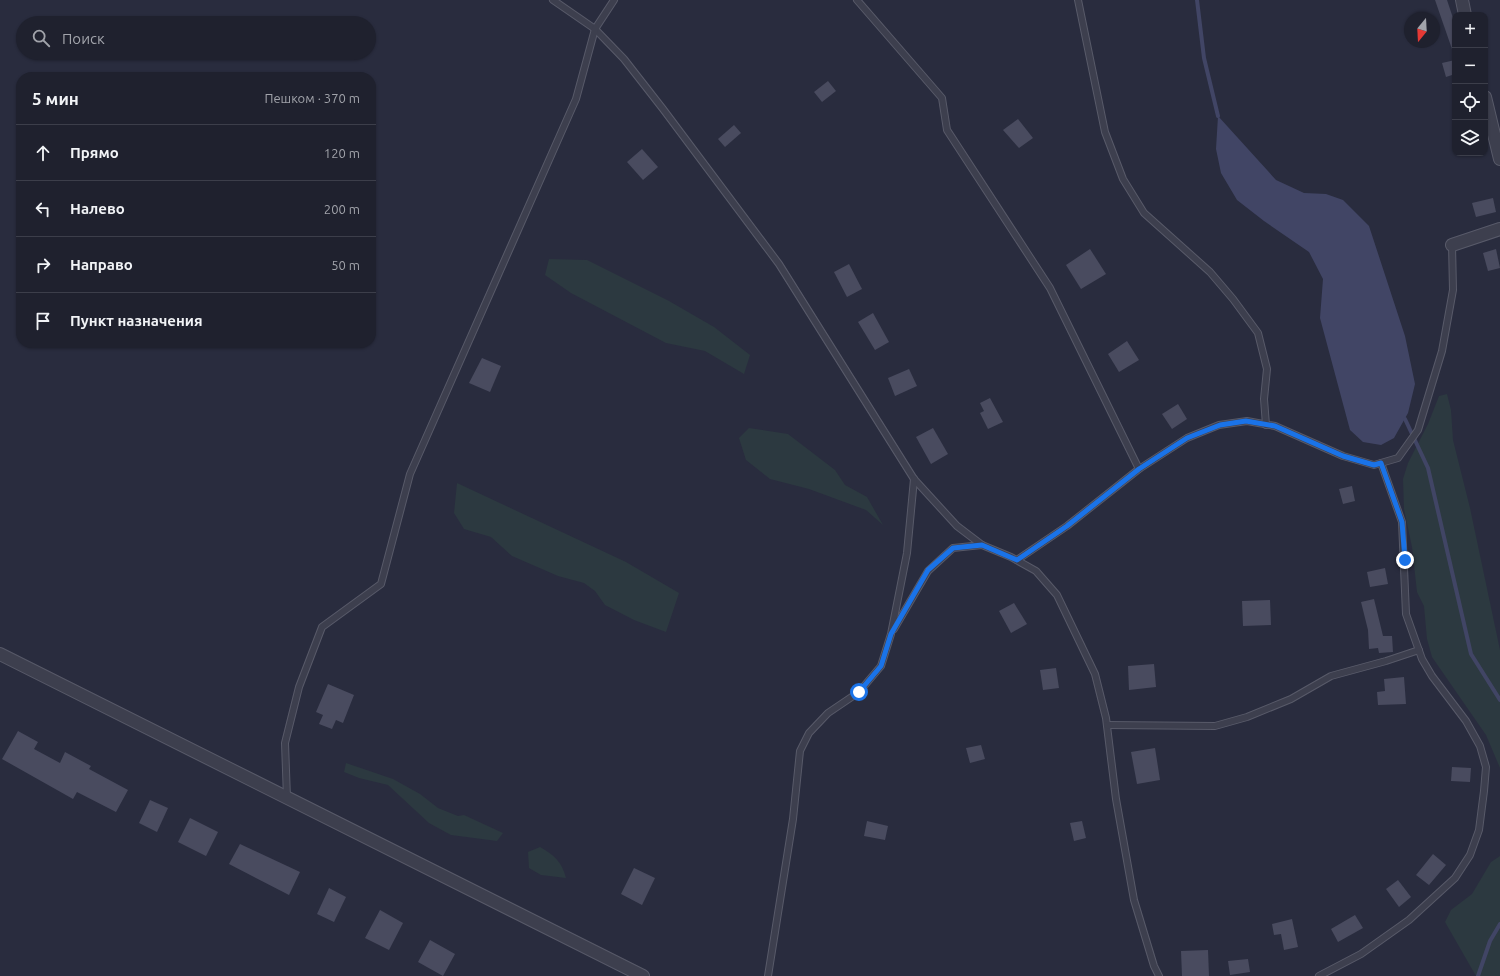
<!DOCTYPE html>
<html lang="ru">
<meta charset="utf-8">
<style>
body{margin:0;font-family:Ubuntu,sans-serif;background:#272936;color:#f1f3f6}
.controls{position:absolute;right:12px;top:12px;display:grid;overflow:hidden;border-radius:8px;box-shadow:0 1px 3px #0004}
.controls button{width:36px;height:36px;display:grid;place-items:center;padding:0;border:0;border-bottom:1px solid #3c3e4a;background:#1f212e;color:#f1f3f6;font:20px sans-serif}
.compass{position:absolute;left:1404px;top:12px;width:36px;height:36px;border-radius:50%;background:#1f212e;box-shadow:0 1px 3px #0004;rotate:198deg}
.stop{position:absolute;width:12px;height:12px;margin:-9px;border:3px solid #1a73e8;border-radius:50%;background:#fff}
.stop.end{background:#1a73e8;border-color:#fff;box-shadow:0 1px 4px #0008}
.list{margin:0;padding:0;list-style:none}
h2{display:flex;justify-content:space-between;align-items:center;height:52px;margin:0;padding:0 16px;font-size:17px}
h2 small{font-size:13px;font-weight:400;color:#a1a3aa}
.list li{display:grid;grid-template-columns:26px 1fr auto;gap:12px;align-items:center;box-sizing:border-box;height:56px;padding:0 16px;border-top:1px solid #3c3e4a}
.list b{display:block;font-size:15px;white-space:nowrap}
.list em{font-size:13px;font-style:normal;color:#a1a3aa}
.icon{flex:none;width:22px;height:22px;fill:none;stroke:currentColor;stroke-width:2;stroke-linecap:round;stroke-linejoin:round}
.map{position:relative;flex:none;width:1500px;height:976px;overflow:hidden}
.search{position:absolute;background:#1f212e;box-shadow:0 1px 3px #0004;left:16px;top:16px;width:360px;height:44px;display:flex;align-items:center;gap:10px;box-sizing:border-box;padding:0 14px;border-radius:22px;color:#a1a3aa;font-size:15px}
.panel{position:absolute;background:#1f212e;box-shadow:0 1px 3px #0004;left:16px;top:72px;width:360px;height:276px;border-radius:16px}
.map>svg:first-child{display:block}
.green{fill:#2c3940}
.water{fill:#414565}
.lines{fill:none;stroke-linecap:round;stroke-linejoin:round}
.stream{stroke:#414565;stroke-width:4}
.building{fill:#494b5f}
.service-casing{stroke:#585a69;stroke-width:8}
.minor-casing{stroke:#585a69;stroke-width:14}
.service{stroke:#3d3f4e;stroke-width:6}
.minor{stroke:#3d3f4e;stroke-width:12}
.route{stroke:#1a73e8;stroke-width:5}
</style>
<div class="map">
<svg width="1500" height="976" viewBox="0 0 1500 976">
<rect width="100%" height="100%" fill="#292c3e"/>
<g class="green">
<path d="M549,259L587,260L669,301L714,327L750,355L744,374L705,351L666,343L571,293L545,275Z"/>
<path d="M1447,394L1451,410L1453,440L1470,508L1500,650V768L1486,735L1432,657L1427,639L1424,606L1417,592L1412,547L1404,509L1403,479L1408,463L1428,424L1439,396Z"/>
<path d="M749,428L788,434L835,470L845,485L867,497L883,525L866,510L809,489L770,479L746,460L739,438Z"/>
<path d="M457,483L626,562L679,593L666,632L634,620L605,605L595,591L584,583L558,576L512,556L491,537L464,529L454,513Z"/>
<path d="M346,763L393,779L420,794L438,808L458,816L464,815L503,833L497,841L451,835L429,823L388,785L359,778L344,772Z"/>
<path d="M540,847C554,855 562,862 566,878L541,875L529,868L528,852Z"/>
<path d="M1500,856V976H1476L1445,922L1451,910L1472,894L1491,862Z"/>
</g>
<path class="water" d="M1218,116L1276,180L1304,193L1326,194L1343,200L1369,226L1405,336L1415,384L1408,413L1394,438L1381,445L1363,442L1350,430L1320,318L1323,279L1309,252L1264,221L1237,200L1221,173L1216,149Z"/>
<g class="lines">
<g class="stream">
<path d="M1197,0L1204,58L1218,116"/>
<path d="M1405,419L1428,468L1471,654L1500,700"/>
<path d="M1478,976L1490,941L1500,924"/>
</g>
</g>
<g class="building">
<path d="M1435,0H1447L1455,24V52H1453Z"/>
<path d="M1455,60V74L1446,77L1442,63Z"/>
<path d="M828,81L836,91L822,102L814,92Z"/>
<path d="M1018,119L1033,138L1019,148L1003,130Z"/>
<path d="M734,125L741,133L725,147L718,139Z"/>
<path d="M642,149L658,167L643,180L627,162Z"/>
<path d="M1493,198L1496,212L1476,217L1472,203Z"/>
<path d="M1090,249L1106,274L1081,289L1066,265Z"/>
<path d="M1496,249L1500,268L1488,271L1483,253Z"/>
<path d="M849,264L862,289L847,297L834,272Z"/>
<path d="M873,313L889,342L875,350L858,322Z"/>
<path d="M1127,341L1139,360L1119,372L1108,354Z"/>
<path d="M482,358L501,366L490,392L469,383Z"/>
<path d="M909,369L917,386L895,396L888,378Z"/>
<path d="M990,398L1003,422L988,429L980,413L984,411L980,403Z"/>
<path d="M1178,404L1187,419L1172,429L1162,414Z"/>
<path d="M933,428L948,454L931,464L916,437Z"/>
<path d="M1352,486L1355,501L1343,504L1339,489Z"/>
<path d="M1385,568L1388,584L1370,587L1367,572Z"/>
<path d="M1374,599L1383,636H1392L1393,652L1379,653L1378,648L1369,649L1368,630L1361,602Z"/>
<path d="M1270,600L1271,625L1243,626L1242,601Z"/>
<path d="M1014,603L1027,624L1011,633L999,611Z"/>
<path d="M1154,664L1156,687L1129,690L1128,666Z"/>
<path d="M1056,668L1059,688L1043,690L1040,670Z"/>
<path d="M1404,677L1406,704L1378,705L1377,692L1385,691L1384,679Z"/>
<path d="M328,684L354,695L343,723L336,720L332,729L319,724L323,715L316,712Z"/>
<path d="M18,731L38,742L34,749L60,763L65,752L91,766L89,769L128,790L116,812L77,792L73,799L2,759Z"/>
<path d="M981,745L985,759L970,763L966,748Z"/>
<path d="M1155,748L1160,780L1137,784L1131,752Z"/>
<path d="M1452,767L1471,768L1470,782L1451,781Z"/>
<path d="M150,800L168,808L157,832L139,823Z"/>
<path d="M190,818L218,832L206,856L178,842Z"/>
<path d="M867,821L888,826L885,840L864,836Z"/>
<path d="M1082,821L1086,838L1074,841L1070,823Z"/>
<path d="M240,844L300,872L289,895L229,864Z"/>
<path d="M1433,854L1446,865L1429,885L1416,875Z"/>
<path d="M634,868L655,878L642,905L621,894Z"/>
<path d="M1398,880L1411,897L1399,907L1386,889Z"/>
<path d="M329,888L346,897L334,922L317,914Z"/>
<path d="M380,910L403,923L389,950L365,938Z"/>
<path d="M1355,915L1363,928L1338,942L1331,929Z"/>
<path d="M1292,919L1298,947L1284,950L1281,934L1274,935L1272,924Z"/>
<path d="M430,940L455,954L443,976L418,962Z"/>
<path d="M1208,950L1209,976H1182L1181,951Z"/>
<path d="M1248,959L1250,972L1230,975L1228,961Z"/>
</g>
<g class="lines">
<g class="service-casing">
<g id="service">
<path d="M553,0L595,29L624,59L663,109L779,264L914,479L957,526L982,545L1011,557L1036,571L1057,595L1095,674L1106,718L1116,799L1134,900L1154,966L1159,976"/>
<path d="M857,0L942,98L947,130L1050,288L1139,469"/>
<path d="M1078,0L1105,132L1123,179L1144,213L1210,272L1233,299L1258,333L1267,369L1264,399L1266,425"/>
<path d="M1017,560L1067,526L1139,469L1187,438L1219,425L1247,421L1275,426L1343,456L1374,465L1398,458L1418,430L1442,351L1453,290L1452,245"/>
<path d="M894,629L928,571L953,548L982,545"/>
<path d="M1107,725L1215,726L1247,717L1291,699L1331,676L1386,661L1419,650"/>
<path d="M287,798L285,743L299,687L322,627L381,584L410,474L576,99L595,29L614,0"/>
<path d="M768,976L793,819L800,751L809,733L828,713L859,692L881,666L891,634L907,553L914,479"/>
<path d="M1319,976L1361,954L1409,920L1455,878L1470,855L1479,830L1484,791L1486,767L1480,746L1466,721L1432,676L1422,659L1406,614L1402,522L1381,463"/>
</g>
</g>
<g class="minor-casing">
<g id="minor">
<path d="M1462,0L1465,15"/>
<path d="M1485,97L1500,159"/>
<path d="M1452,245L1500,229"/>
<path d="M0,654L643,976"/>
</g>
</g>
<use href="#service" class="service"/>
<use href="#minor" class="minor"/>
</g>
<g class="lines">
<path class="route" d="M859,692L881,666L891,634L928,570L953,548L982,545L1017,560L1067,526L1139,469L1187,438L1220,425L1246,421L1275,426L1343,456L1374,465L1381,463L1402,522L1405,560"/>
</g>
</svg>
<div class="controls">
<button>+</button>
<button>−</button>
<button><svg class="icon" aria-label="locate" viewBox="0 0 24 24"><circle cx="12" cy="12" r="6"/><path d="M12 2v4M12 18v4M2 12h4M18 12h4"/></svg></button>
<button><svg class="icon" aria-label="layers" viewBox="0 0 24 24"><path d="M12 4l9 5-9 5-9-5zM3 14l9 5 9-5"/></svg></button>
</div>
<svg class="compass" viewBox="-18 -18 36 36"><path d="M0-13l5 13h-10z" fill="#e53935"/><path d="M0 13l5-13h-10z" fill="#a1a3aa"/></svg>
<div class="stop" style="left:859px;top:692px"></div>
<div class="stop end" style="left:1405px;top:560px"></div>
<div class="search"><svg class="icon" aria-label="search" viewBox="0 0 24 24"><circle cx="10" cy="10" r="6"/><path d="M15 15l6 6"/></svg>Поиск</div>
<section class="panel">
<h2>5 мин<small>Пешком · 370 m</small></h2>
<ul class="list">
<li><svg class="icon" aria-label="ahead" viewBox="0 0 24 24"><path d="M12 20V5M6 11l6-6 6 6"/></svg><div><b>Прямо</b></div><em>120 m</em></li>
<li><svg class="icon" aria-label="left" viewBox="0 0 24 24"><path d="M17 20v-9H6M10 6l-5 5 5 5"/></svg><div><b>Налево</b></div><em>200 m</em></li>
<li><svg class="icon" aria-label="right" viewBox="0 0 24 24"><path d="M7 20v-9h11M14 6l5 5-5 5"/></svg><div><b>Направо</b></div><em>50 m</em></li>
<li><svg class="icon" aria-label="arrive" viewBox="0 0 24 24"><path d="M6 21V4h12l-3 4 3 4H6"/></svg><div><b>Пункт назначения</b></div></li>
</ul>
</section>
</div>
